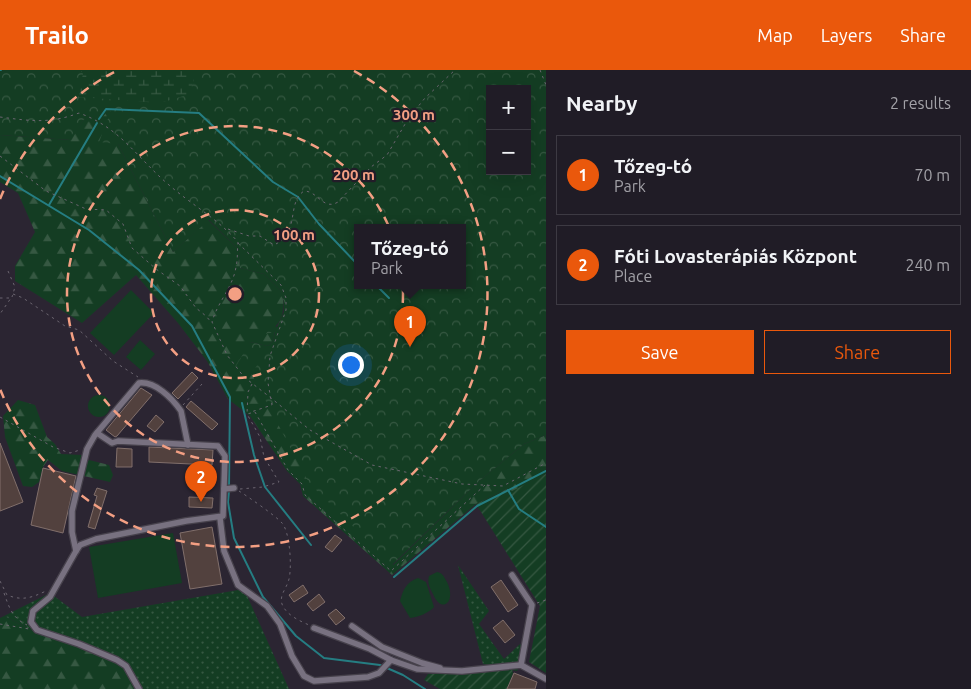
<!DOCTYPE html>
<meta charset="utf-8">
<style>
body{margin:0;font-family:Ubuntu,sans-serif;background:#28252e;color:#f1f3f6}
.controls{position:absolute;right:15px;top:15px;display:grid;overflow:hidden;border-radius:0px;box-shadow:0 5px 20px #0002}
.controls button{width:45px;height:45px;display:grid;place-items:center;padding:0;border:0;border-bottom:1px solid #3d3a43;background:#201c26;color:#f1f3f6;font:25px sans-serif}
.you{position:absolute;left:350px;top:294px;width:18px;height:18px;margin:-12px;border:4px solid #fff;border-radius:50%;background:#1a73e8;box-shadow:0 0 0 8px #1a73e833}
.badge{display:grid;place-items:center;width:32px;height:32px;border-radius:50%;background:#ea580c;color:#fff;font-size:16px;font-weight:700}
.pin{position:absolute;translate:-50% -41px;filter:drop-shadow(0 1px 2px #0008)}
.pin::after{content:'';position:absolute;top:26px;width:18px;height:15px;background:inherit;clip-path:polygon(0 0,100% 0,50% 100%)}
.popup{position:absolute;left:354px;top:154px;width:112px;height:65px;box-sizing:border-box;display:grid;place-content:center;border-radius:0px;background:#201c26;filter:drop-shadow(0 1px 4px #0005);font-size:16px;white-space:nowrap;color:#a2a1a7}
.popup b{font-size:19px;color:#f1f3f6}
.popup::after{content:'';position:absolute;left:50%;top:100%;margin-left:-10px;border:10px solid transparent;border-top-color:#201c26}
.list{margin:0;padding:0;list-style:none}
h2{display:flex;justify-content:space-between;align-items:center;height:65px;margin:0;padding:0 20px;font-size:21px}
h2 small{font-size:16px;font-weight:400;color:#a2a1a7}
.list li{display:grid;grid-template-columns:32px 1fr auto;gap:15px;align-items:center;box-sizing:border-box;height:80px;margin:0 10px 10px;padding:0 10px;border:1px solid #3d3a43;border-radius:0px}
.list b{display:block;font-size:19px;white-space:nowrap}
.list p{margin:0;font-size:16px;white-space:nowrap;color:#a2a1a7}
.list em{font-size:16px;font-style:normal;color:#a2a1a7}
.actions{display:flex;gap:10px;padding:15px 20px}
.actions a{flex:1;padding:11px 0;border:1px solid #ea580c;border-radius:0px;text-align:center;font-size:18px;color:#ea580c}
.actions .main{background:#ea580c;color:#fff}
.map{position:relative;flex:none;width:546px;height:619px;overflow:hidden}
header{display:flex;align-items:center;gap:30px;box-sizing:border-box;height:70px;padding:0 25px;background:#ea580c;color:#fff}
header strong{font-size:24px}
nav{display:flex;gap:28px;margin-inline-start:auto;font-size:18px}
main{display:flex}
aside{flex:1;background:#201c26}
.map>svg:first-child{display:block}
.grass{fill:url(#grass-dots)}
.forest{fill:url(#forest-firs)}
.wetland{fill:url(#wetland-marsh)}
.park{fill:url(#park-crowns);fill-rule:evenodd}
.garden{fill:url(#garden-furrows)}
.pitch{fill:#143d23}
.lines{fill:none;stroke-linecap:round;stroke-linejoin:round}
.stream{stroke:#257d82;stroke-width:2}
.building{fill:#52413e;stroke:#816f6b}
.minor-casing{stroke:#47424c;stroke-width:8}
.path{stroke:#6b6570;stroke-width:1;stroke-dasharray:2.5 4;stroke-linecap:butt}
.minor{stroke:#787180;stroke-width:5.5}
.ring{fill:none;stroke:#f39f83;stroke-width:2.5;stroke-dasharray:9 6}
.centre{fill:#f39f83;stroke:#221c28;stroke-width:2.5}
.ring-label{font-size:15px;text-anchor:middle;font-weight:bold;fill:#f39f83;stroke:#221c28;stroke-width:4.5;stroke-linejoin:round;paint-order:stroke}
</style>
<header>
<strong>Trailo</strong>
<nav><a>Map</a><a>Layers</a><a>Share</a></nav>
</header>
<main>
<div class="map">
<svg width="546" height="619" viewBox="0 0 546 619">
<defs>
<pattern id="grass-dots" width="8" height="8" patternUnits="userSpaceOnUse" patternTransform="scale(1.25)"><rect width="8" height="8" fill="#143d23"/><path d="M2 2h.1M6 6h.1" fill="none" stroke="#365842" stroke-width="1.8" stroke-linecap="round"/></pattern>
<pattern id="forest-firs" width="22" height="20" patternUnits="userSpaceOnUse" patternTransform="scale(1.25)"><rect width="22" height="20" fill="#143d23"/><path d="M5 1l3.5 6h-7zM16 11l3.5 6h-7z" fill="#365842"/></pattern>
<pattern id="wetland-marsh" width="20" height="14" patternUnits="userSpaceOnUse" patternTransform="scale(1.25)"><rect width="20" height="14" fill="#143d23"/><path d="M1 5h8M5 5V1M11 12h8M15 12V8" fill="none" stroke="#365842"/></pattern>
<pattern id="park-crowns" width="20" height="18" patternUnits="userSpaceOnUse" patternTransform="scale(1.25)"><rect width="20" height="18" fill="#143d23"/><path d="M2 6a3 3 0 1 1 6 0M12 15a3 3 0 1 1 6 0" fill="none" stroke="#365842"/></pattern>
<pattern id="garden-furrows" width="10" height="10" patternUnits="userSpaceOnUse" patternTransform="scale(1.25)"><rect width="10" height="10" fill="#143d23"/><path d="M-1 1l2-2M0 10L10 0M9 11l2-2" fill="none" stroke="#365842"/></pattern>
</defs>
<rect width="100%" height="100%" fill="#2b2532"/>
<g class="grass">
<path d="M458,495L489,541L479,554L504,589L520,574L527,582L517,601L483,594Z"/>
<path d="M244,519L289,619H136L35,562L4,546L50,523L82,547Z"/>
</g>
<g class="forest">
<path d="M108,40L111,41L118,74L173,182L208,150L239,180L240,198L264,204L283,223C284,242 284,252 267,263L275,261L273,271L268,276L250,272L243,298L255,287L259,288V293L393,495L478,412L524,374L546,365V404L512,422L507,419L476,434L392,505L303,426L300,414L287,401L250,346L228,329L207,291L178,253L136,205L82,253L15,211V196L35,162L18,123L0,112V65L70,70L84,49Z"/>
<path d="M18,330L35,335L47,367L55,374L61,384L82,385L86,393L89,390L109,395L113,405L110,412L62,401L48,390L43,397L39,412L32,417L23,416L5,367L3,346Z"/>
<path d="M4,546L35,562L78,576L114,592L124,599L136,619H0V548Z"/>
</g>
<path class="wetland" d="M0,0H247L265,9L107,50L111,41L108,40L101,49Z"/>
<path class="park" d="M0,0H80L83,3L79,27L160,33L190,24L196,0H546V365L524,374L478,412L392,495L309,413L251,303L259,293V288H255L243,299L236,296L250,272L268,276L273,271L275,262L266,264L271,254L277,257L284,242L283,223L264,204L240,198L239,180L209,150L173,182L118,74L99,72L111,41L108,40L97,55L84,49L71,70L0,65ZM490,19H527V101H490ZM358,158H462V216H358Z"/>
<g class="garden">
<path d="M546,404V603L529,592L540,536L476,434L507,419L512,421Z"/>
<path d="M512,599L513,603L507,619H440L424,610L428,604L473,603Z"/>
</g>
<g class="pitch">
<path d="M131,220L154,243L114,285L90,263Z"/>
<path d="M140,270L155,284L141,300L126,287Z"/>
<circle cx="99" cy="336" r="11"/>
<path d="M173,463L182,513L98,528L89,477Z"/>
<path d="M437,502C443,503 444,507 447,512C457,533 441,544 433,524C430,518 427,513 429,506Z"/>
<path d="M418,508L426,512L434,537C429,543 418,547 410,548L400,531C403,520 406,512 418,508Z"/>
</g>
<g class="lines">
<g class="stream">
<path d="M0,0H1"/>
<path d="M99,49L106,39L199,43L273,112L298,127L319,154L358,195"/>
<path d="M0,106L89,160L139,200L192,256L230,327L229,416"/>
<path d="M49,135L97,53"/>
<path d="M377,216L389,228"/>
<path d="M242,333L254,385L265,417L311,475"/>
<path d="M508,420L519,439L546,457"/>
<path d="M229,421L228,432L234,468L263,527L296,566L324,588L380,595L403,605L425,619"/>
<path d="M394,507L477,436L546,401"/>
</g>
</g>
<g class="building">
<path d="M192,302L198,308L178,329L172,323Z"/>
<path d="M141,318L152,325L117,366L115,367L106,360Z"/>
<path d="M191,331L218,354L212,360L186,337Z"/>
<path d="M156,345L164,352L155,362L147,356Z"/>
<path d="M0,373L23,432L0,441Z"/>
<path d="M149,377L213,380L212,395L149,392Z"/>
<path d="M117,378L132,379V397H116Z"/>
<path d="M43,398L76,406L63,463L31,455Z"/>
<path d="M97,418L107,421L95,459L88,457L97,426L94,425Z"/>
<path d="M189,427L213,428L212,438L189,437Z"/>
<path d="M212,457L222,514L190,519L180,463Z"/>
<path d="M335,465L342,470L332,482L325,477Z"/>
<path d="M501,510L518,535L508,542L491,517Z"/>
<path d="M303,515L308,523L294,532L289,525Z"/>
<path d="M319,524L325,532L313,541L307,534Z"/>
<path d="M336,539L345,548L336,555L328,545Z"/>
<path d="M503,550L515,565L505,573L493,558Z"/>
<path d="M514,603L537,612L535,619H507Z"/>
</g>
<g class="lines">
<g class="minor-casing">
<g id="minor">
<path d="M97,363L112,373L118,371L218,376L225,386L223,446L186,451L96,469L80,475L76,481L50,527L33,541L31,552L37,560L79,574L117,590L126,596L139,619"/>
<path d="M224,419L234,418"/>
<path d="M220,448L224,481L238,515L267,536L280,554L292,586L304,606L314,611L368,607L379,603L391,590L417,599L462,601L521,595L546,609"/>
<path d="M76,481L72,462V441L87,379L95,365L139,313C155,311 172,328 181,341L188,375"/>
<path d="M512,505L532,535L521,595"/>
<path d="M352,556L382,577L422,593L440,598"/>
<path d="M314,558L370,579L391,590"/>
</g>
</g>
<g class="path">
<path d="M540,0L546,15"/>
<path d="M0,47C31,51 49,54 79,43C121,58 137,88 169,115C192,135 218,149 238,172C237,180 238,189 236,197C233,217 217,233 212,252L227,285L244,307L271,328L310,360L372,395L462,414L503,416L546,393"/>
<path d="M0,86L46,121L86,139L106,140L123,154L132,178L156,199L180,216L196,238L206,246L211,252"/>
<path d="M228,159L249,166H260L274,175C301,162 286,133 304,121C318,121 323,141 338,132L371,97L387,85L408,49L425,28L455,0"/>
<path d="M238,173L281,215L286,228V240L270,286L268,313L272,335L251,342"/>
<path d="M8,201L15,217L12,227"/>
<path d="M13,224L23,228L65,256L79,260L113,291L138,307"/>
<path d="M0,228H11L0,244"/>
<path d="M252,314L248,322L247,344L255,342L288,400L302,414L305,425L391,501L485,415"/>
<path d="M183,335L202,314"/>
<path d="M0,347L53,377L70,383L80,380"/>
<path d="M240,419L263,417L279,412L264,387L260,367L247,344"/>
<path d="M239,421C247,426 276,446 282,453C290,462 292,497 289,509C287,518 279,525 282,534C286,545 300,551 309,555"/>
<path d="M0,511L7,525C22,531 31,528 46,521"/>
<path d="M4,523C9,537 12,548 27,555"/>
<path d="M537,533L546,530"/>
<path d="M0,554L29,559"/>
</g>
<use href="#minor" class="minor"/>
</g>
<g class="ring">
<circle cx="235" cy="224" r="84"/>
<circle cx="235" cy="224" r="168"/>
<path d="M0 129A253 253 0 0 1 116 1M354 1A253 253 0 1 1 0 319"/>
</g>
<circle cx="235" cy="224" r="8" class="centre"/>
<g class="ring-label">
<text x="414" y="50">300 m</text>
<text x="354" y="110">200 m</text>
<text x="294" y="170">100 m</text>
</g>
</svg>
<div class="controls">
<button>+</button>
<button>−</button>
</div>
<div class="you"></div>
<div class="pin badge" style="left:410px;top:277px">1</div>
<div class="popup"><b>Tőzeg-tó</b>Park</div>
<div class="pin badge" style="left:201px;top:432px">2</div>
</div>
<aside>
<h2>Nearby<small>2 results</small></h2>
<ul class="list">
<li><span class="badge">1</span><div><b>Tőzeg-tó</b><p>Park</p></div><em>70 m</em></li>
<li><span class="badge">2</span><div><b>Fóti Lovasterápiás Központ</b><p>Place</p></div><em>240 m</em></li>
</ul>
<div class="actions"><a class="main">Save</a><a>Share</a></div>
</aside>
</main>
